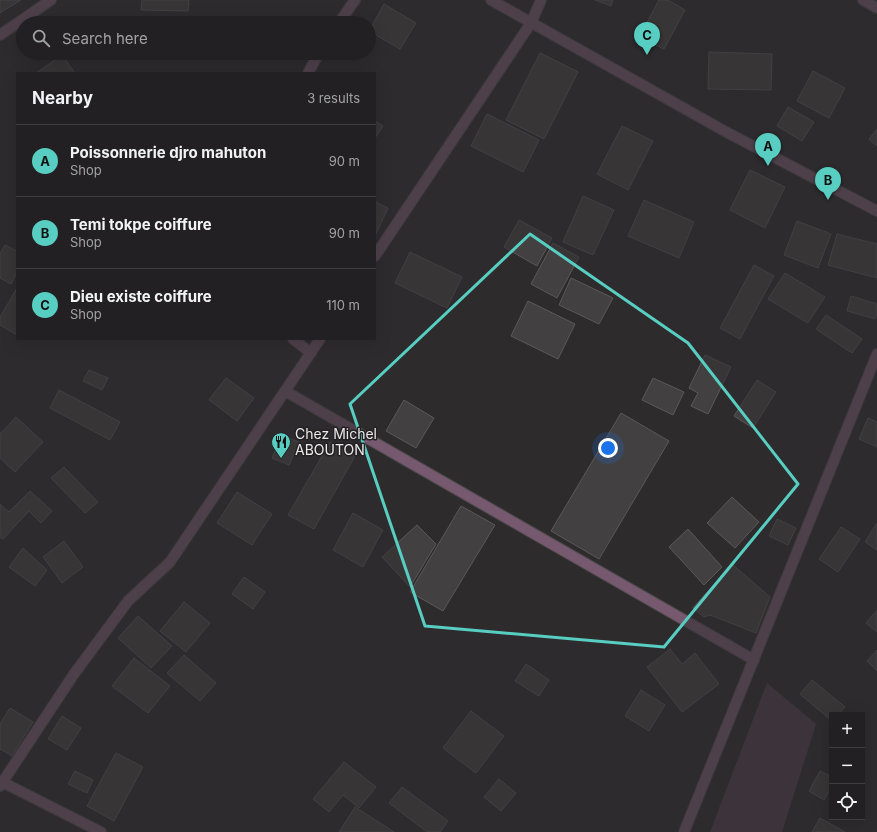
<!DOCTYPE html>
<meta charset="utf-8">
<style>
body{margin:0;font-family:Inter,sans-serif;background:#2e2d2f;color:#f1f3f6}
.controls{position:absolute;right:12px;bottom:12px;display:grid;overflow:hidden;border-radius:0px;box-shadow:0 4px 16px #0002}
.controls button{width:36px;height:36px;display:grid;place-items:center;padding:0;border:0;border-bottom:1px solid #3f3e40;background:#222022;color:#f1f3f6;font:20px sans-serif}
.you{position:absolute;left:608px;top:448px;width:14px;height:14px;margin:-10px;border:3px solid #fff;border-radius:50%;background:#1a73e8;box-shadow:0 0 0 6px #1a73e833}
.badge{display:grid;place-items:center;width:26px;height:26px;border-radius:50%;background:#57cec1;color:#111;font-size:13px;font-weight:700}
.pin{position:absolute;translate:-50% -33px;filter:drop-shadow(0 1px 2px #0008)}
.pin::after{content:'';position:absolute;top:21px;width:14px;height:12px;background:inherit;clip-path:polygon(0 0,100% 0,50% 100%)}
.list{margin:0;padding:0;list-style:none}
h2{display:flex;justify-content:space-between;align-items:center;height:52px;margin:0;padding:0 16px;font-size:17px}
h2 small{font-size:13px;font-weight:400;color:#a2a3a5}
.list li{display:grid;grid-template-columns:26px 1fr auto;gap:12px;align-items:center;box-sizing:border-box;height:72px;padding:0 16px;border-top:1px solid #3f3e40}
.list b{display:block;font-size:15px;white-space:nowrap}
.list p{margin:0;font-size:13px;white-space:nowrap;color:#a2a3a5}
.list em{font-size:13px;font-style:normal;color:#a2a3a5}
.icon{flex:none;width:22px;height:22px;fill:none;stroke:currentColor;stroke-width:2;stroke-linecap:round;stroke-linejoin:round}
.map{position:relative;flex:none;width:877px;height:832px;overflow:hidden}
.search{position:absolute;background:#222022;box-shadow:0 4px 16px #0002;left:16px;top:16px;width:360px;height:44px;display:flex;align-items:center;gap:10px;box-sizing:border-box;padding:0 14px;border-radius:22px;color:#a2a3a5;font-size:15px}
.panel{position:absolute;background:#222022;box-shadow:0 4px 16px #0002;left:16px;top:72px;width:360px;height:268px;border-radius:0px}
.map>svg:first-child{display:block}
.green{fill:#503e4c}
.building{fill:#434042;stroke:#5b585a}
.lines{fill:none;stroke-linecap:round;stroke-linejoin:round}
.minor-casing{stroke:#4c494b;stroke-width:12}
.minor{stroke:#76596f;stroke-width:10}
.marked{fill:none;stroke:#57cec1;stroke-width:3;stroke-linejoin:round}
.labels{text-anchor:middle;stroke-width:3;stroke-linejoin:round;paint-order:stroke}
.poi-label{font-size:14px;fill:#eae8e9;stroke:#242123;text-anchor:start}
</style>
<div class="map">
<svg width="877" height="832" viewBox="0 0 877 832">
<rect width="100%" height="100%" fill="#2e2b2d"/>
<path class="green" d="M767,683L816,724L782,832H710Z"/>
<g class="building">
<path d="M0,0H21L0,13Z"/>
<path d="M142,0H189L188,11L141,10Z"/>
<path d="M595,0H613L611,6Z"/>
<path d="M659,0H668L685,10L664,49L639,37Z"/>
<path d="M384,4L416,23L400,49L369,31Z"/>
<path d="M709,52L772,54L771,90L708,89Z"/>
<path d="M540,53L578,72L544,139L506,120Z"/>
<path d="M62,55L75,73H36Z"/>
<path d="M813,71L845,88L829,118L797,101Z"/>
<path d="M788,107L814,122L802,141L777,126Z"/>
<path d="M487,114L539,140L523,172L471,146Z"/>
<path d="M375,121L383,126L375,138Z"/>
<path d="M622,126L653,141L628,190L597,174Z"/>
<path d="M877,129V146L869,139Z"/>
<path d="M750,170L785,187L765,228L730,210Z"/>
<path d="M583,196L614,210L593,255L563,242Z"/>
<path d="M644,200L694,222L679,258L628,236Z"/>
<path d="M375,202L388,208L375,236Z"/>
<path d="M519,220L552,238L537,266L504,247Z"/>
<path d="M797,221L831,234L818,268L784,255Z"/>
<path d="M837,234L877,244V278L828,265Z"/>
<path d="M553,243L579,257L557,298L531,284Z"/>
<path d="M5,245L17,251V272L11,284L0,278V254Z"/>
<path d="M410,252L462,277L447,308L395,283Z"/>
<path d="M754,265L774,276L740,339L720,328Z"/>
<path d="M785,273L825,297L808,323L768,299Z"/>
<path d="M571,278L613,298L599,324L559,305Z"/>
<path d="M17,288V335L0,325V317Z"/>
<path d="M851,296L877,304V314L875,319L847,311Z"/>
<path d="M528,301L575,324L558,359L511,336Z"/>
<path d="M826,315L862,339L852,353L816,329Z"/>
<path d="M705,355L731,367L708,414L691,406L698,393L689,388Z"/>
<path d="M89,370L108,378L102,390L83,381Z"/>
<path d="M226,378L254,398L237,421L209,400Z"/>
<path d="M653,378L684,392L673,415L642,400Z"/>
<path d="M757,380L776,392L753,428L734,416Z"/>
<path d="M59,390L120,422L110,440L50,408Z"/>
<path d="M404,400L434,418L416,448L386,431Z"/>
<path d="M621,413L669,441L599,559L551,531Z"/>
<path d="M16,417L43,442L15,472L0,458V434Z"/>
<path d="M868,418L877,422V447L859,439Z"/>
<path d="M282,435L299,442L289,465L272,458Z"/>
<path d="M330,442L355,456L314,529L288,515Z"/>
<path d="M64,467L98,502L85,513L51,478Z"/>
<path d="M30,491L52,511L41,523L29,511L3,539L0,537V504L9,512Z"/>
<path d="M237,492L272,514L252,545L217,523Z"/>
<path d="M732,497L759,522L735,548L707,523Z"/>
<path d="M461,506L495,525L443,611L410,592Z"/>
<path d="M353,513L383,530L363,567L333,550Z"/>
<path d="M777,519L796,528L788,545L769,536Z"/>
<path d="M877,523V550L865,542Z"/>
<path d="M417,525L436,544L410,587L382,557Z"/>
<path d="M841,527L860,539L838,572L819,559Z"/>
<path d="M688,529L722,567L704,585L669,547Z"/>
<path d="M64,541L83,567L62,583L43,557Z"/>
<path d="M23,548L47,570L35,586L9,567Z"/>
<path d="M732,564L770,597L756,633L710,615L704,617L693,608Z"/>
<path d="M244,577L265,592L253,609L232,594Z"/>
<path d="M184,602L210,623L186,652L160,631Z"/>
<path d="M877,610V632L866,623Z"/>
<path d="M138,616L172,646L151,668L118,638Z"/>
<path d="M670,649L682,664L695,653L719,684L682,712L647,667Z"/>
<path d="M877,650V671L867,661Z"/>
<path d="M184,655L216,683L200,701L167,673Z"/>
<path d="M134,658L170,686L148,713L112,686Z"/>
<path d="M526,664L549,680L539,696L515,681Z"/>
<path d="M812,680L845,707L838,715H832V721L800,694Z"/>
<path d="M641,690L665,705L649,731L625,716Z"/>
<path d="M10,708L33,722L12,756L0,749V724Z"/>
<path d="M471,711L504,736L476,773L443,748Z"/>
<path d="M62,716L81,728L67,750L48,739Z"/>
<path d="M116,753L143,767L114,821L87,806Z"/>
<path d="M344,762L376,787L359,808L343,795L329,812L313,799Z"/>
<path d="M75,771L93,780L87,793L68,784Z"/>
<path d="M820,771L832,777V786L824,800L809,791Z"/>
<path d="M499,779L516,793L501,811L484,797Z"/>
<path d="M402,787L448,821L440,832H427L389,803Z"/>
<path d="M355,807L394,832H339Z"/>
<path d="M820,818L845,832H812Z"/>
</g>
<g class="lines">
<g class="minor-casing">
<g id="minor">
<path d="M491,0L728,133L877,211"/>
<path d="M863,0L877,8"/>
<path d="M339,23L355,0"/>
<path d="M0,35L51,0"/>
<path d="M308,73L319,53"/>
<path d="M375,256L531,23L541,0"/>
<path d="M293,339L311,353"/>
<path d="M285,391L754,660"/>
<path d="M0,781L101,832"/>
<path d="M0,786L74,674L128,601L170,562L320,339"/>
<path d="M684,832L877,354"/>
</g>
</g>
<use href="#minor" class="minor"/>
</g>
<path d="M0 0H877V832H0ZM530,234L688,343L798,484L664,647L425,626L350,404Z" fill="#2e2b2d" fill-opacity=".55" fill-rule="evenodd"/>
<path class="marked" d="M530,234L688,343L798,484L664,647L425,626L350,404Z"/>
<defs>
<g id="restaurant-pin" transform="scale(1)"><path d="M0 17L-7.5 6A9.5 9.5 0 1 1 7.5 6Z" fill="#57cec1" stroke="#242123"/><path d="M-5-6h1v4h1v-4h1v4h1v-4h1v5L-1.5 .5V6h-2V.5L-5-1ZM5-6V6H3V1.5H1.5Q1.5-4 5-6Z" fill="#111"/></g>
</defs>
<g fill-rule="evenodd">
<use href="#restaurant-pin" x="281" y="442"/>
</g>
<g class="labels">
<g class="poi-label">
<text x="295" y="439">Chez Michel<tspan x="295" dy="16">ABOUTON</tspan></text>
</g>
</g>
</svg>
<div class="controls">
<button>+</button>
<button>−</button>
<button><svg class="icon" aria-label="locate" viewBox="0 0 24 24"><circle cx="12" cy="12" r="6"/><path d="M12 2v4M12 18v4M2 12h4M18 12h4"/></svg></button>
</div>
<div class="you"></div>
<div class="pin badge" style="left:768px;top:166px">A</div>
<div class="pin badge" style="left:828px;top:200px">B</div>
<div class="pin badge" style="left:647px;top:55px">C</div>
<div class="search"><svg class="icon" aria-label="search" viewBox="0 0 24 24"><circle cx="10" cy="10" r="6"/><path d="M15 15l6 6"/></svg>Search here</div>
<section class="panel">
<h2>Nearby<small>3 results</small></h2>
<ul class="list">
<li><span class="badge">A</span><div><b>Poissonnerie djro mahuton</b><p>Shop</p></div><em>90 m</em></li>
<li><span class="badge">B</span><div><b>Temi tokpe coiffure</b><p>Shop</p></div><em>90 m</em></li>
<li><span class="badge">C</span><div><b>Dieu existe coiffure</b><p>Shop</p></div><em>110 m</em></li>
</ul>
</section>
</div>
